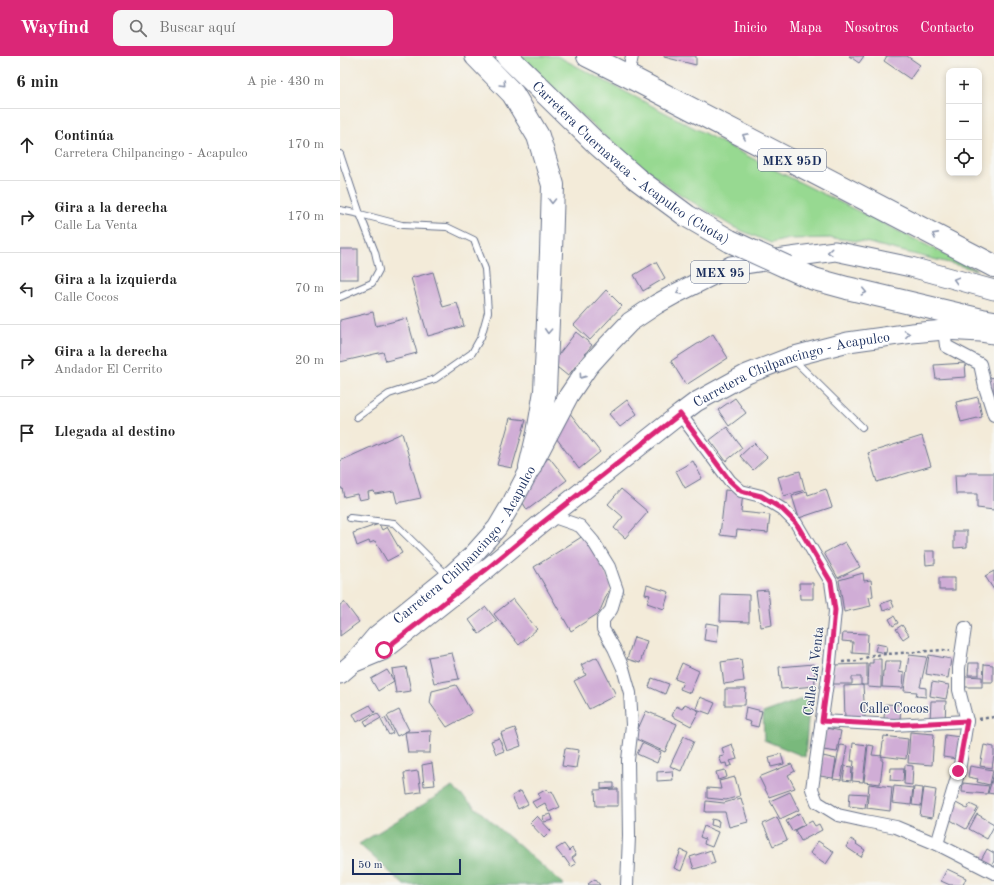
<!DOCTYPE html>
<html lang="es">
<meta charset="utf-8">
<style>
body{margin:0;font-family:"Old Standard TT",serif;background:#f6f6f6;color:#222}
.controls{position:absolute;right:12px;top:12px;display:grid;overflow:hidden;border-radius:8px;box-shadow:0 2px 6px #0003}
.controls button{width:36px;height:36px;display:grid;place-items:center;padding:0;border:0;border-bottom:1px solid #e0e0e0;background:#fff;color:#222;font:20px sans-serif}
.scale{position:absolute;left:12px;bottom:10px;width:109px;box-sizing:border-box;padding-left:4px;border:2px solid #1b2f5e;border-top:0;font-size:11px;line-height:14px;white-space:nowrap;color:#1b2f5e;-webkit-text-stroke:3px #f6f6f2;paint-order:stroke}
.stop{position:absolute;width:12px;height:12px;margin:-9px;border:3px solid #db2777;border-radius:50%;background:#fff}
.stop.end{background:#db2777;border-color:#fff;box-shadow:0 1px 4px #0008}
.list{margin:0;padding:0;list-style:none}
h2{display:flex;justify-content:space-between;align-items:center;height:52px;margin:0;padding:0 16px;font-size:17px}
h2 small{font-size:13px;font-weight:400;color:#767676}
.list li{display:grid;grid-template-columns:26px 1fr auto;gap:12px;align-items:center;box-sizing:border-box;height:72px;padding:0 16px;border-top:1px solid #e0e0e0}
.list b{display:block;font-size:15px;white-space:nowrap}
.list p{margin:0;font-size:13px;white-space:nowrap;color:#767676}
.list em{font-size:13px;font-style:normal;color:#767676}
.icon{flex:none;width:22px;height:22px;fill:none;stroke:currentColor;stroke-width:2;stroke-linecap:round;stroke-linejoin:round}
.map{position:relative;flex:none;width:654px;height:829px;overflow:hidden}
header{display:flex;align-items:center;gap:24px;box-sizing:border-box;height:56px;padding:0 20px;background:#db2777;color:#fff}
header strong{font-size:19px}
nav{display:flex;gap:22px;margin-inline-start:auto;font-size:14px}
.search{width:280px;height:36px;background:#f6f6f6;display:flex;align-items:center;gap:10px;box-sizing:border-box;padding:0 14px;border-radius:8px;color:#767676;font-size:15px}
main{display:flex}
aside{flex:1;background:#fff}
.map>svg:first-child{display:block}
.green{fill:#97d991;stroke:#598478}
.forest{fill:#79b97b;stroke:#4a746c}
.building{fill:#d0add6}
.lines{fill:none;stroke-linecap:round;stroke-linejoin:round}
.service-casing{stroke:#677189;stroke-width:8}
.minor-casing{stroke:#677189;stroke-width:14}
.primary-casing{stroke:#677189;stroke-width:21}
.motorway-casing{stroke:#677189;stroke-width:24}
.path{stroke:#677189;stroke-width:2.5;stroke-dasharray:3 3;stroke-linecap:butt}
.service{stroke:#fff;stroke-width:6}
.minor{stroke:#fff;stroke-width:12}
.primary{stroke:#fff;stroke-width:19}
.motorway{stroke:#fff;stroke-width:22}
.motorway-bridge-casing{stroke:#677189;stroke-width:24;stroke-linecap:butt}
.motorway-bridge{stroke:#fff;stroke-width:22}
.oneway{stroke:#8d97ae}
.route{stroke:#db2777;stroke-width:5}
.labels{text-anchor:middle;stroke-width:3;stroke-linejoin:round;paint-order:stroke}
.shield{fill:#f6f6f2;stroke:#5d6b8a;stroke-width:1}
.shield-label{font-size:13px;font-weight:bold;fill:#1b2f5e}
.street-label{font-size:14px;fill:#1b2f5e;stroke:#f6f6f2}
</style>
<header>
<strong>Wayfind</strong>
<div class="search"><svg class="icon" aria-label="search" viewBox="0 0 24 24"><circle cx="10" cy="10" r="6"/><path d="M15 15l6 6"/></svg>Buscar aquí</div>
<nav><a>Inicio</a><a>Mapa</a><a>Nosotros</a><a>Contacto</a></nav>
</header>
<main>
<aside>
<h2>6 min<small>A pie · 430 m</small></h2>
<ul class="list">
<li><svg class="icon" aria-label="ahead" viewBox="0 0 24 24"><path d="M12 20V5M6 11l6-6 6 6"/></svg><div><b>Continúa</b><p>Carretera Chilpancingo - Acapulco</p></div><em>170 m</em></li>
<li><svg class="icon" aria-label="right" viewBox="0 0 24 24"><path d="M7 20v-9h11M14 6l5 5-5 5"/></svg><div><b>Gira a la derecha</b><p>Calle La Venta</p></div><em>170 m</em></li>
<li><svg class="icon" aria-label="left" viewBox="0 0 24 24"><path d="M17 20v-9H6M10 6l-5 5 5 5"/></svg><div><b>Gira a la izquierda</b><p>Calle Cocos</p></div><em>70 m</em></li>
<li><svg class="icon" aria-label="right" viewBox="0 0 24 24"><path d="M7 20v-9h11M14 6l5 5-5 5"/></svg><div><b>Gira a la derecha</b><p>Andador El Cerrito</p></div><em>20 m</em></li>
<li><svg class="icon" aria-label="arrive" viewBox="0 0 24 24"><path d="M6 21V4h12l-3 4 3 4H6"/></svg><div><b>Llegada al destino</b></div></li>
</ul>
</aside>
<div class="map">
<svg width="654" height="829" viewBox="0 0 654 829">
<rect width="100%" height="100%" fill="#f6f6f2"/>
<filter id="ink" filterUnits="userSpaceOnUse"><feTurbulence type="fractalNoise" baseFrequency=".025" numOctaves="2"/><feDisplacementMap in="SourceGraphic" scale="8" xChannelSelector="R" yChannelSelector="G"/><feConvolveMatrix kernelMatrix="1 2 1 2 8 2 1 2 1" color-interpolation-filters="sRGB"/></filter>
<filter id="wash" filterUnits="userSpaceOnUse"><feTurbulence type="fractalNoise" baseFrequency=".012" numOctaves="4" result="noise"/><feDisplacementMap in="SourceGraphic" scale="16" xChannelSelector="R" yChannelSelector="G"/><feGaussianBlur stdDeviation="0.9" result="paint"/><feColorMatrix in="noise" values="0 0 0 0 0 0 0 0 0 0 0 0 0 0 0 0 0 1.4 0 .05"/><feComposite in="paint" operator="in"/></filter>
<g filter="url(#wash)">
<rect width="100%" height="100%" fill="#f3ebd9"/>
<path class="green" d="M178,0H217L425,109L637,214L525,186L493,182L449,183L431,187L393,171L330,132L268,83Z"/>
<g class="forest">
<path d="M470,640L465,701L424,684L423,657Z"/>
<path d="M112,731L224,829H64L19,788Z"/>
</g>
<g id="blocks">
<g class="building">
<path d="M324,0H356V9L324,1Z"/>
<path d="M509,0H524L519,7Z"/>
<path d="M547,0H567L580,9L570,23L544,5Z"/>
<rect x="0" y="193" width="18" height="30"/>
<path d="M316,206L325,222L303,235L294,219Z"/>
<path d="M93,216L103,251L117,247L124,270L88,280L71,222Z"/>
<path d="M266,234L282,250L250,284L234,269Z"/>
<path d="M33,256L36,270L67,262L77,297L46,305L43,296L0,306V264Z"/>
<path d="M236,276L252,289L228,320L212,307Z"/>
<path d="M373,278L388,302L346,329L331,305Z"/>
<path d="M625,307L626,321L596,323L594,309Z"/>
<path d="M654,321V346L646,323Z"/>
<path d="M638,341L642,361L621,366L616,346Z"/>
<path d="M395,342L406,357L389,370L378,354Z"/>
<path d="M287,344L297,358L280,371L269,358Z"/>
<path d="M229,356L260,396L239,413L214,379Z"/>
<path d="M170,362L186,364L172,412L157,409Z"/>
<path d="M387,371L402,392L386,405L370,384Z"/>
<path d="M62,377L81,442L57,447L54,435L35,438L34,435L28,436L29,442L19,444L17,438L4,441L2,432H0V405Z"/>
<path d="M582,380L591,410L537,426L528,397Z"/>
<path d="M414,387L427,401L413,414L400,400Z"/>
<path d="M209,401L227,424L187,454L183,447L196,416Z"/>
<path d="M353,405L362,422L345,432L336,415Z"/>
<path d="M460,415L465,434L444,440L438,421Z"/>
<path d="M626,417H654V454L637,452V438H616L615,419H626Z"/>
<path d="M281,433L308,456L285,482L274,472L283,461L268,448Z"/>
<path d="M486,433L492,451L459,462L452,440L467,435L468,439Z"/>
<path d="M385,434L403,436L401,456L430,459L428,477L397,474L396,481L380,479Z"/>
<path d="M39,468L42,474L47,471L62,497L47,505L35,485L30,487L29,485L17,490L13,477Z"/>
<path d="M614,475H627V491L614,492Z"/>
<path d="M243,480L254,494L271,529L259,557L231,575L194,511Z"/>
<path d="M505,486L520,511L498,522L484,497Z"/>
<path d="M585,495H595V508L586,509Z"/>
<path d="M654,515V534L645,520Z"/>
<path d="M523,517L524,525L531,524L533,540L529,541L531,550L504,556L499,524Z"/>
<rect x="599" y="522" width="16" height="12"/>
<path d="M459,527H473V543H460Z"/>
<path d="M307,529L329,536L324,553L307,547L310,539L305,538Z"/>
<path d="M428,534L432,569L421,571L416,535Z"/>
<path d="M381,538L409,539V566L380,565Z"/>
<path d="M173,543L197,573L179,589L154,558Z"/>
<path d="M551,544L554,551L543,555L541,548Z"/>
<path d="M4,546L19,566L0,580V549Z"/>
<path d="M146,551L157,565L139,578L129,564Z"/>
<path d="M554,560L558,567L553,570L549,563Z"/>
<path d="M366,567L379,569L377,586L364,584Z"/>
<path d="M562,569L569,579L563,583L556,573Z"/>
<path d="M503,577L528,578L527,598L512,597L513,586L502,585Z"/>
<path d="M294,581L307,585L300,607L287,603Z"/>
<path d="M537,588L547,590L546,597L535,595Z"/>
<path d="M112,597L119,623L94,627L88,601Z"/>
<path d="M569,599L587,601L580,631L586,632V641L576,640L577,636L564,635Z"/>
<path d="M589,599L611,603L608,622L586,618Z"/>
<path d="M257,601L276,639L249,653L234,625L246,619L241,609Z"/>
<path d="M401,603L404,625L384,628L381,606Z"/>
<path d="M533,603H541V632L528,631L529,607H533Z"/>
<path d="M545,605H561L559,616L564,617L563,632L542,631L543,615H544Z"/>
<path d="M342,607L359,615L350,637L340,633L343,626L335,623Z"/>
<path d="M629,607H639V619H628Z"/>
<path d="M474,608L475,630L441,633L439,611Z"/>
<path d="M527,608V629H521V621H512V628H493V609Z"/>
<path d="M644,608L653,609V626H643Z"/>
<path d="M66,611L71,635L56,637L52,613Z"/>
<path d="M47,614L54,625L38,635L31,623Z"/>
<path d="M626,620L642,621V631H625Z"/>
<path d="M312,622L329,628L325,638L309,631Z"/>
<path d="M592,626L609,629L606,643L590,640Z"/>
<path d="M116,629L132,657L107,671L90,647L92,635Z"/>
<path d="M523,629L525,662L505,663L504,630Z"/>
<path d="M385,633H406L405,649H385Z"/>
<path d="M360,641L375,647L370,658L356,653Z"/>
<path d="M591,645H606L605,665L590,664Z"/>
<path d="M345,648L359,655L351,670L332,660L336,650L342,653Z"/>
<path d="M545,648L561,649L560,664L544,663Z"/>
<path d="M30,649L35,656L17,666L13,658Z"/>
<path d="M406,651L422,655L418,671L410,669L411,666L404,664Z"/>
<path d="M59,654L69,674L57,680L47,660Z"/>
<path d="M306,655L337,668L325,696L294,682Z"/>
<path d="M37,657L41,662L27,670L24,665Z"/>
<path d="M45,662L53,677L49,679L41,664Z"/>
<path d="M175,672L181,690L167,695L161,677Z"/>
<path d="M486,672L501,675L497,696L483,694Z"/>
<path d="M91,675L90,697H68L65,676Z"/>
<path d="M570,676L594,678L592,709L568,707Z"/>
<path d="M605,679L620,681L617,703L603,701Z"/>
<path d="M344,680L354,685L341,715L330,710Z"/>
<path d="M544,680L568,683L566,703L541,700Z"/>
<path d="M159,682L164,695L156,698L151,685Z"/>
<path d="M302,687L321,696L317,707L297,698Z"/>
<path d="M513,687L527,689L523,726L512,725L514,705H511Z"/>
<path d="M392,688L397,703L390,705L392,709L387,711L386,707L382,708L379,701L384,700L382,692Z"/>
<path d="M500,689L507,690L501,724L493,723Z"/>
<path d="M528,689L534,690L532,699L542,700V705H543L540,728L524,726Z"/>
<path d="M644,689L654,691V699L652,712L640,710Z"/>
<path d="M225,692L239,694L236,712L222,710Z"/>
<path d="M441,698L444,708L431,711L429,701Z"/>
<path d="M483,700L496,703L493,722L480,720Z"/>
<path d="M92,707L95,729L84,730L82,709Z"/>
<path d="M451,708L455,715L448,719L455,732L429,741L419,721Z"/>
<path d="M565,709L573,710L572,729L564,728Z"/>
<path d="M505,710L512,711L511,725L503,724Z"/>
<path d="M630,710L653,714L650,729L637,726L638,723L628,721Z"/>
<path d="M551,712H564L563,725L550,724Z"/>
<path d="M385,714L387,721L378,724L376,716Z"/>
<path d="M78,715L81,736L67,738L64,717Z"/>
<path d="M332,715L333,724L317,725V716Z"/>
<path d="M654,718V738L648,737Z"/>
<path d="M395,721L400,740L386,744L367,742V732L381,733L379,725Z"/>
<path d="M261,727H274V732L261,733Z"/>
<path d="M623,727L649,730L647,738L622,736Z"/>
<path d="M529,728L552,731L550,755L527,752Z"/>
<path d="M554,730L573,732L571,749L552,747Z"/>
<path d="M574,731L583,732L581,750L572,749Z"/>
<path d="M584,732L596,734L592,762L580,760Z"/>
<path d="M207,733L209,737L212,735L220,751L209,756L205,747L196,752L192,746L200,742L198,738Z"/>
<path d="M278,733V750H256L255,734Z"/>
<path d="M181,735L188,748L178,753L172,740Z"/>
<path d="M450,736L459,754L440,763L430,745Z"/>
<path d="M510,737L527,738L525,752L509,750Z"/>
<path d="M401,742L408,766L389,771L385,756H365L366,745L384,747Z"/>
<path d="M616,747L627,753L630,748L638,752L626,773L607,762Z"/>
<path d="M460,757L465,768L452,775L446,765Z"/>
<path d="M211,758L213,764L204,766L203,760Z"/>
<path d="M637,758L654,768V770L647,783L629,773Z"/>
<path d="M197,760L211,775L204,782L190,767Z"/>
<path d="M437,761L447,784L433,790L423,768Z"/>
<path d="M372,763L379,765L378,771L371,769Z"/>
<path d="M472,765L475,770L479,768L482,774L461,785L455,774Z"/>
<path d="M364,770L378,776L372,791L364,788L365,783L360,781Z"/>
<path d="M511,783L517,787L516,788L525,794L521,801L506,791Z"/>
<path d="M478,785L494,796L486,808L470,797Z"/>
<path d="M224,788L229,795L232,792L236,799L232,802L236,808L231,811L224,801L223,802L216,793Z"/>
<path d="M647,793L654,797V805L652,809L641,804Z"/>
<path d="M341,794L348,797L341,815L334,812Z"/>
<path d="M371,794L375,807L354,813L350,801Z"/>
<path d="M607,813L626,822L623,829H610L601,825Z"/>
<path d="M255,823L260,829H249L248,828Z"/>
</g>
</g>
</g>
<g filter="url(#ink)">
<use href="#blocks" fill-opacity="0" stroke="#677189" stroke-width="1"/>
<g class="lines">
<g class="service-casing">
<g id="service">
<path d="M0,98L20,158L35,196L39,214L32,227L0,241"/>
<path d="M0,154L20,158L62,169L107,171L134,184L145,213L148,256L141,281L132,297L95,323L49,338L17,361"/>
<path d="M453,303L522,371"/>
<path d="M10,462L54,467L108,520"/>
</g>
</g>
<g class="minor-casing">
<g id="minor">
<path d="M288,20L292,0"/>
<path d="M604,274L606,290L640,308L645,331L654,359"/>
<path d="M340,358L390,425L401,435L421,440L442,453L456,467L491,526L495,555L490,606L472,733L477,746L498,759L525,765L556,771L597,788L654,817"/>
<path d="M211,460L240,470L253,485L269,511L277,534L271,554L263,564V573L274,592L283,612L290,637L292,669L288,704L289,780L287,829"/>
<path d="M482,665L554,669L627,665"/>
<path d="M597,788L619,715L627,665L619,634V612L625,572"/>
</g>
</g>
<g class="primary-casing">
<g id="primary">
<path id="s1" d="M15,606L44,594L149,511L197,471L340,358L356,346L407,318L451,301L508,286L572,277L604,274L641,276L654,278"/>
<path id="s2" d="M0,618L14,606L36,580L109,521L132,500L157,472L173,445L229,339L248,311L267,290L290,266L317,248L335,238L391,210L444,202L495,195L571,211L654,234"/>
</g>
</g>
<g class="motorway-casing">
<g id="motorway">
<path d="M136,0L173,38L198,80L213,129L211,196L205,335L198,377L190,411"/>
<path id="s3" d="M167,0L257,88L297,123L347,160L390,185"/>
<path d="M248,0L288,20L654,210"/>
<path d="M447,211L474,223L507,232L642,264L654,266"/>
</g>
</g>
<g class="path">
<path d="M502,606L517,605L533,599L603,594L610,595"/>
<path d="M639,663L654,661"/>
</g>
<use href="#service" class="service"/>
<use href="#minor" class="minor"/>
<use href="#primary" class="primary"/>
<use href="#motorway" class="motorway"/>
<g class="motorway-bridge-casing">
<path id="motorway-bridge" d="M390,185L447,211"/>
</g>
<use href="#motorway-bridge" class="motorway-bridge"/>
</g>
<defs><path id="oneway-chevron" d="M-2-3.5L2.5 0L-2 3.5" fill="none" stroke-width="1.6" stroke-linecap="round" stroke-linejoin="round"/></defs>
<g class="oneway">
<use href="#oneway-chevron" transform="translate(163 28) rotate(46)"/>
<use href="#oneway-chevron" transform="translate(405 80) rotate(-153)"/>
<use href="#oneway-chevron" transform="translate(212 145) rotate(91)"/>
<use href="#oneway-chevron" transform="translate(595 179) rotate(-152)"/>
<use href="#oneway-chevron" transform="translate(490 196) rotate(175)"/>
<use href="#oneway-chevron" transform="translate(616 224) rotate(-165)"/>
<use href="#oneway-chevron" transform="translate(339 236) rotate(153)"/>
<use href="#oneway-chevron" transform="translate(524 236) rotate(13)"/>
<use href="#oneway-chevron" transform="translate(208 275) rotate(93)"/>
<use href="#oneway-chevron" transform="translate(567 278) rotate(-8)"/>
<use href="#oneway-chevron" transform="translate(242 320) rotate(125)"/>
</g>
</g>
<g class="lines" filter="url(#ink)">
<path class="route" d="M44,594L148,512L197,471L340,358L390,425L401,435L421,440L442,453L456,467L491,526L495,554L490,606L482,665L554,669L627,665L618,715"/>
</g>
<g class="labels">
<g class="shield">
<rect x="418" y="93" width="68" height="22" rx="3"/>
<rect x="351" y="205" width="58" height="22" rx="3"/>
</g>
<g class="shield-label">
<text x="452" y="109">MEX 95D</text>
<text x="380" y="221">MEX 95</text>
</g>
<g class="street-label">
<text dy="5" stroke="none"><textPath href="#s3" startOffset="164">Carretera Cuernavaca - Acapulco (Cuota)</textPath></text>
<text dy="5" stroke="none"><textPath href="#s1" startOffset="532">Carretera Chilpancingo - Acapulco</textPath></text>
<text dy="5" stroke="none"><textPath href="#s2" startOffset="181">Carretera Chilpancingo - Acapulco</textPath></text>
<text transform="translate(473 615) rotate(-83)" y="5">Calle La Venta</text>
<text x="554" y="657">Calle Cocos</text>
</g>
</g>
</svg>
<div class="controls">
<button>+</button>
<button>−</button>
<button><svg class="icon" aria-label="locate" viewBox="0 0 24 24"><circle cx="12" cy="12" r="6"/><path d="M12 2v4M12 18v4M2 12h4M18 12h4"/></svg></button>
</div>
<div class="scale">50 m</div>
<div class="stop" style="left:44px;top:594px"></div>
<div class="stop end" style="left:618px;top:715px"></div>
</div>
</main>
